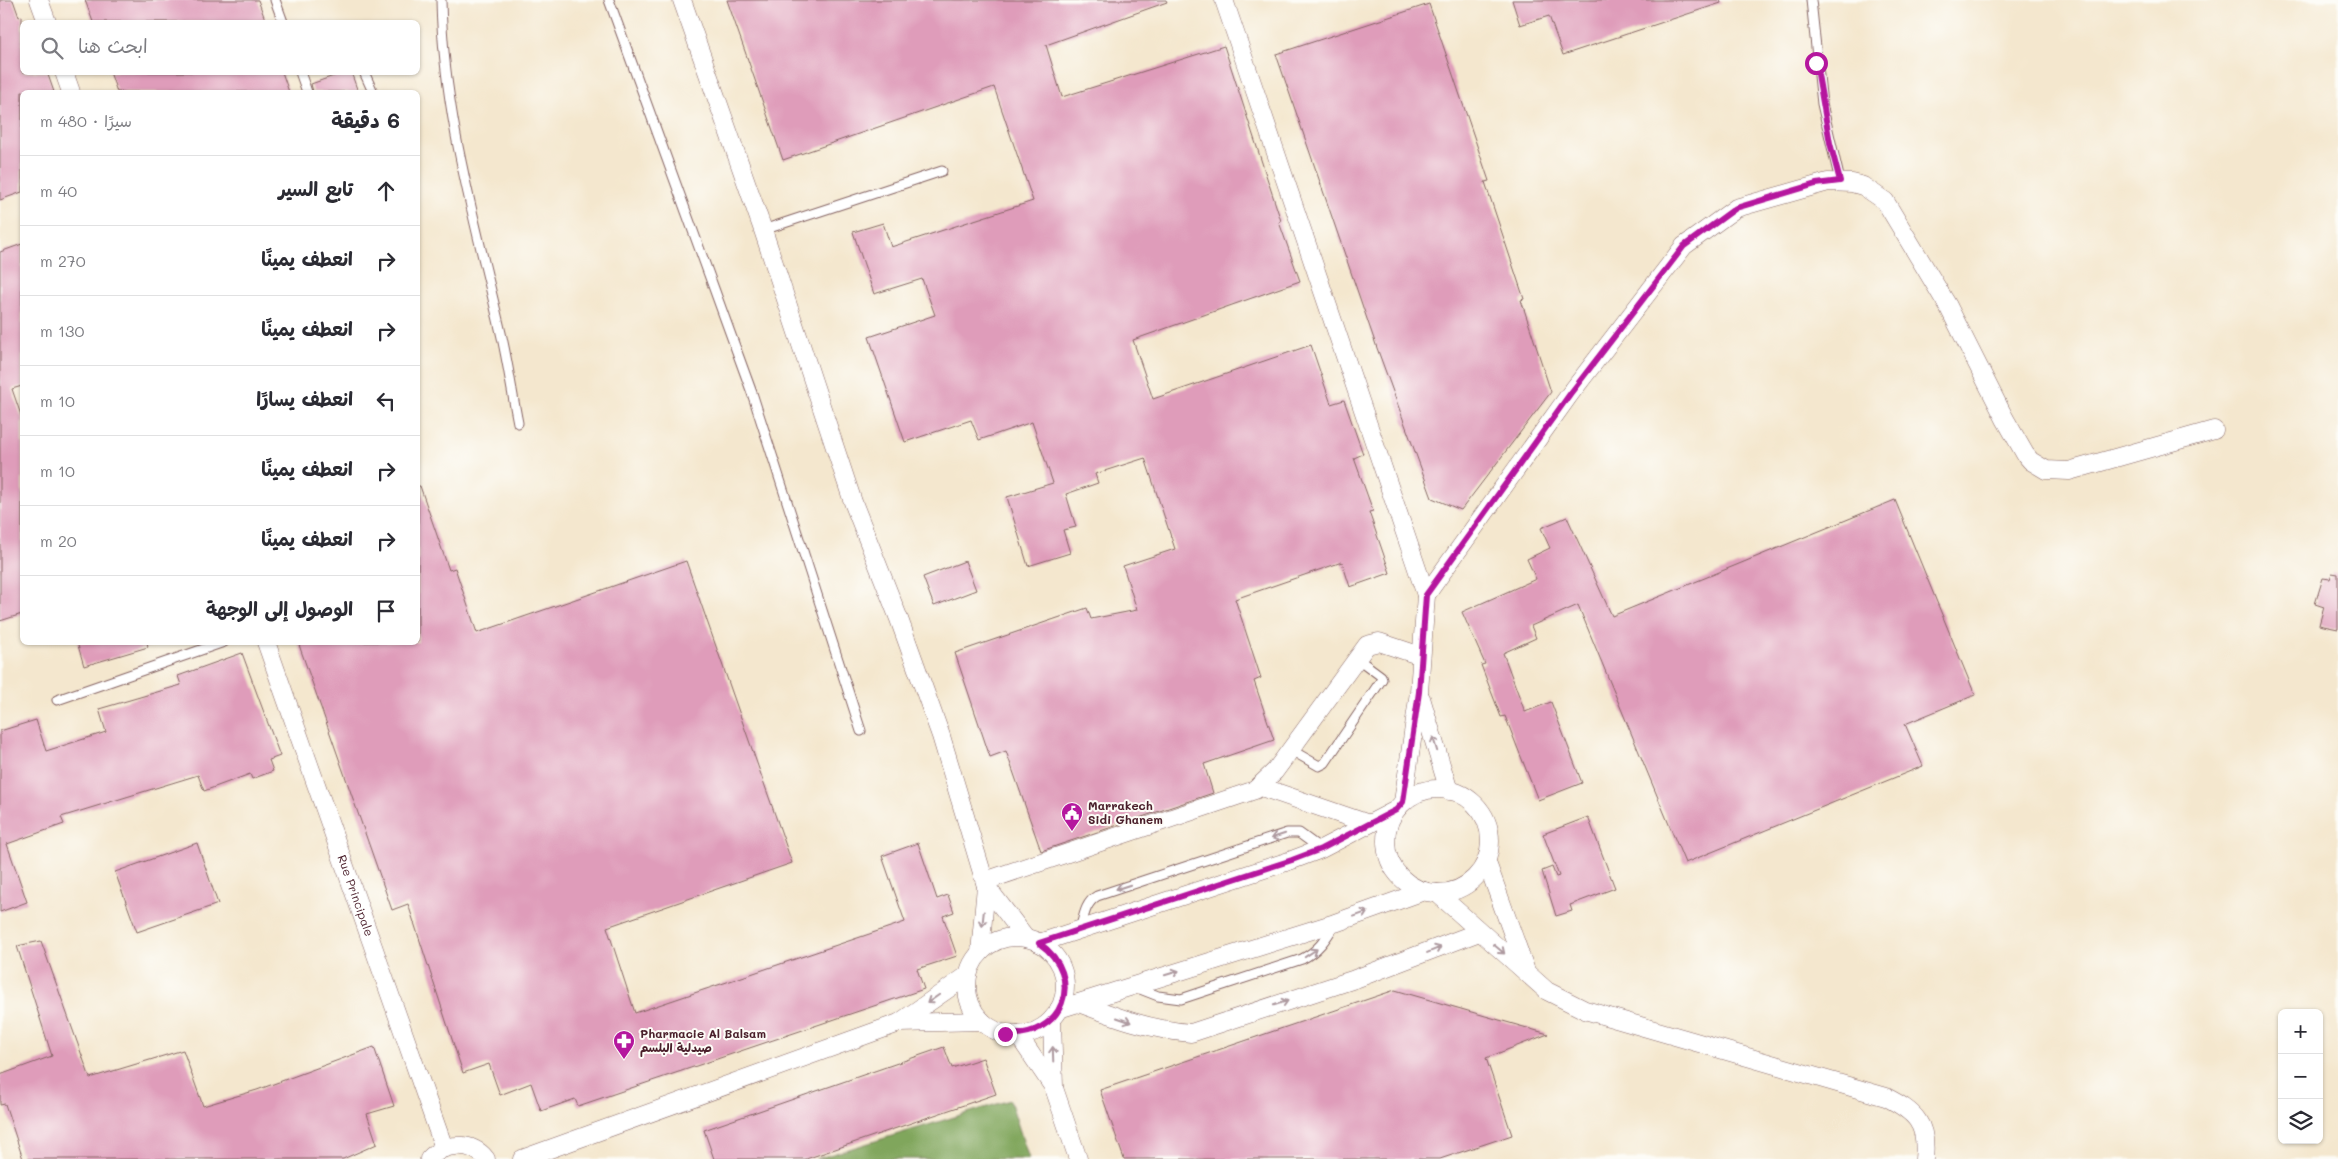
<!DOCTYPE html>
<html lang="ar">
<meta charset="utf-8">
<style>
body{margin:0;font-family:Mali,"Playpen Sans Arabic",sans-serif;background:#f7f7f7;color:#2b2b33;direction:rtl}
.controls{position:absolute;right:15px;bottom:15px;display:grid;overflow:hidden;border-radius:8px;box-shadow:0 1px 4px #0004}
.controls button{width:45px;height:45px;display:grid;place-items:center;padding:0;border:0;border-bottom:1px solid #e1e1e2;background:#fff;color:#2b2b33;font:25px sans-serif}
.stop{position:absolute;width:15px;height:15px;margin:-11px;border:4px solid #b5179e;border-radius:50%;background:#fff}
.stop.end{background:#b5179e;border-color:#fff;box-shadow:0 1px 5px #0008}
.list{margin:0;padding:0;list-style:none}
h2{display:flex;justify-content:space-between;align-items:center;height:65px;margin:0;padding:0 20px;font-size:21px}
h2 small{font-size:16px;font-weight:400;color:#7c7c81}
.list li{display:grid;grid-template-columns:32px 1fr auto;gap:15px;align-items:center;box-sizing:border-box;height:70px;padding:0 20px;border-top:1px solid #e1e1e2}
.list b{display:block;font-size:19px;white-space:nowrap}
.list em{font-size:16px;font-style:normal;color:#7c7c81}
.icon{flex:none;width:28px;height:28px;fill:none;stroke:currentColor;stroke-width:2;stroke-linecap:round;stroke-linejoin:round}
.map{position:relative;flex:none;width:2338px;height:1159px;overflow:hidden;direction:ltr}
.search{position:absolute;background:#fff;box-shadow:0 1px 4px #0004;left:20px;top:20px;width:400px;height:55px;display:flex;align-items:center;gap:12px;box-sizing:border-box;padding:0 18px;border-radius:8px;color:#7c7c81;font-size:19px}
.panel{position:absolute;background:#fff;box-shadow:0 1px 4px #0004;left:20px;top:90px;width:400px;height:555px;border-radius:8px;direction:rtl}
.map>svg:first-child{display:block}
.forest{fill:#80a65c;stroke:#656244}
.building{fill:#df9cba}
.lines{fill:none;stroke-linecap:round;stroke-linejoin:round}
.service-casing{stroke:#866564;stroke-width:11}
.minor-casing{stroke:#866564;stroke-width:19}
.service{stroke:#fff;stroke-width:9}
.minor{stroke:#fff;stroke-width:18}
.oneway{stroke:#ae9aa0}
.route{stroke:#b5179e;stroke-width:6}
.labels{text-anchor:middle;stroke-width:4;stroke-linejoin:round;paint-order:stroke}
.poi-label{font-size:12px;font-weight:bold;fill:#4a1f2b;stroke:#fdfcf7;text-anchor:start}
.street-label{font-size:12px;fill:#4a1f2b;stroke:#fdfcf7}
</style>
<div class="map">
<svg width="2338" height="1159" viewBox="0 0 2338 1159">
<rect width="100%" height="100%" fill="#fdfcf7"/>
<filter id="ink" filterUnits="userSpaceOnUse"><feTurbulence type="fractalNoise" baseFrequency=".02" numOctaves="2"/><feDisplacementMap in="SourceGraphic" scale="10" xChannelSelector="R" yChannelSelector="G"/><feConvolveMatrix kernelMatrix="1 2 1 2 8 2 1 2 1" color-interpolation-filters="sRGB"/></filter>
<filter id="wash" filterUnits="userSpaceOnUse"><feTurbulence type="fractalNoise" baseFrequency=".0096" numOctaves="4" result="noise"/><feDisplacementMap in="SourceGraphic" scale="20" xChannelSelector="R" yChannelSelector="G"/><feGaussianBlur stdDeviation="1.12" result="paint"/><feColorMatrix in="noise" values="0 0 0 0 0 0 0 0 0 0 0 0 0 0 0 0 0 1.4 0 .05"/><feComposite in="paint" operator="in"/></filter>
<g filter="url(#wash)">
<rect width="100%" height="100%" fill="#f4e7ce"/>
<path class="forest" d="M1010,1100L1029,1159H816Z"/>
<g id="blocks">
<g class="building">
<path d="M0,0H13L19,17L22,16V72H47L54,92H22V192L0,200Z"/>
<path d="M85,0H258L266,22H93Z"/>
<path d="M727,0H1166L1167,2L1046,45L1062,97L1224,46L1281,221L1279,222L1300,281L1133,340L1153,399L1311,345L1331,404L1344,400L1363,454L1354,458L1373,511L1369,512L1390,573L1350,587L1342,562L1235,599L1261,678L1254,681L1274,740L1204,764L1213,793L1041,851L1006,751L990,757L955,653L1087,608L1091,619L1137,610L1123,566L1175,549L1145,458L1095,474L1098,483L1066,494L1076,527L1063,530L1070,553L1028,566L1007,497L1053,483L1032,422L979,440L971,420L905,442L869,337L935,315L922,279L874,294L853,232L883,223L891,247L1033,201L994,87L783,160Z"/>
<path d="M1512,0H1720L1721,3L1563,55L1549,16L1520,25Z"/>
<path d="M1429,4L1489,181L1485,182L1524,299L1521,300L1551,392L1461,510L1432,498L1377,348L1276,54Z"/>
<path d="M110,72H282L289,92H117Z"/>
<path d="M345,72H351L358,92H313L311,84Z"/>
<path d="M22,244V386L12,389L22,418V614L0,621V252Z"/>
<path d="M418,486H420L449,570L455,568L477,633L686,561L792,863L607,927L635,1013L905,922L882,856L918,843L937,899L948,895L954,912L943,916L957,956L917,969L924,989L578,1106L575,1099L541,1111L531,1083L500,1095L489,1064L463,1073L408,904L392,910L298,642H418Z"/>
<path d="M1895,500L1975,695L1905,724L1923,766L1685,863L1578,605L1531,626L1536,638L1503,653L1525,712L1551,702L1582,783L1538,800L1505,716L1501,717L1481,665L1485,664L1462,612L1536,579L1527,559L1550,548L1541,528L1567,517L1612,616Z"/>
<path d="M965,561L976,590L934,606L923,577Z"/>
<path d="M2332,573L2338,574V629L2319,625L2324,607L2315,604L2323,578L2330,579Z"/>
<path d="M77,642H147L148,647L84,666Z"/>
<path d="M242,653L280,756L269,760L273,771L252,779L250,774L204,791L198,775L61,817L64,824L7,844L27,902L0,912V731L36,720L46,751L106,732L99,709L181,685L178,676Z"/>
<path d="M1588,817L1615,888L1570,905L1572,911L1556,916L1542,871L1552,867L1556,877L1559,876L1543,834Z"/>
<path d="M197,843L218,904L137,932L115,872Z"/>
<path d="M41,941L90,1078L183,1050L203,1106L257,1090L374,1047L394,1106L367,1114L377,1144L343,1159H23L5,1104L0,1105V1075L52,1056L17,946Z"/>
<path d="M1395,990L1548,1034L1486,1058L1512,1135L1440,1159H1124L1100,1090Z"/>
<path d="M944,1047L952,1068L983,1058L996,1094L806,1159H714L704,1130Z"/>
</g>
</g>
</g>
<g filter="url(#ink)">
<use href="#blocks" fill-opacity="0" stroke="#866564" stroke-width="1"/>
<g class="lines">
<g class="service-casing">
<g id="service">
<path d="M275,0L283,22"/>
<path d="M441,0C443,113 476,224 501,333C508,363 512,393 518,423"/>
<path d="M609,0L752,393L861,731"/>
<path d="M1811,0L1822,104L1840,181"/>
<path d="M300,72L307,92"/>
<path d="M364,72L373,92"/>
<path d="M763,230L942,171"/>
<path d="M57,700L224,642"/>
<path d="M1291,750L1319,766L1325,763L1382,679L1381,676L1358,659"/>
<path d="M1080,930C1084,916 1085,903 1097,896L1287,833H1299L1321,849"/>
<path d="M1135,987L1158,996L1181,999L1302,959C1318,951 1326,939 1335,924"/>
</g>
</g>
<g class="minor-casing">
<g id="minor">
<path d="M39,0L47,22"/>
<path d="M682,0L763,230L853,502L899,619L941,736L986,886L980,953"/>
<path d="M1224,0L1426,595L1419,692L1403,802"/>
<path d="M64,72L71,92"/>
<path d="M1426,595L1570,394L1684,246L1736,208L1828,182L1852,183L1863,186L1885,201L1948,306L2005,419L2025,454L2031,461L2046,470L2069,471L2214,430"/>
<path id="s1" d="M266,642L444,1148"/>
<path d="M1421,698L1449,791"/>
<path d="M1261,787L1369,824"/>
<circle cx="1438" cy="841" r="52"/>
<path d="M1486,860L1526,971"/>
<path d="M985,881L1255,790L1275,771L1367,645L1379,642L1421,656"/>
<path d="M986,886L1026,938"/>
<path d="M1437,893L1547,991L1585,1010L1886,1097C1915,1112 1928,1123 1924,1159"/>
<circle cx="1016" cy="986" r="49"/>
<path d="M1039,943L1292,860L1321,849L1396,810"/>
<path d="M1079,1003C1116,1017 1151,1030 1191,1033L1355,979L1479,932"/>
<path d="M1059,1009L1335,923L1424,891"/>
<path d="M1052,1020L1054,1087"/>
<path d="M899,1023L982,1021"/>
<path d="M1018,1035L1054,1088L1078,1159"/>
<path d="M429,1159C444,1142 472,1141 486,1159"/>
<path d="M522,1159L899,1023L968,975"/>
</g>
</g>
<use href="#service" class="service"/>
<use href="#minor" class="minor"/>
</g>
<defs><path id="oneway-shaft" d="M-6 0H5M1.5-3L5.5 0L1.5 3" fill="none" stroke-width="1.6" stroke-linecap="round" stroke-linejoin="round" transform="scale(1.25)"/></defs>
<g class="oneway">
<use href="#oneway-shaft" transform="translate(1435 744) rotate(-107)"/>
<use href="#oneway-shaft" transform="translate(1278 836) rotate(162)"/>
<use href="#oneway-shaft" transform="translate(1123 887) rotate(162)"/>
<use href="#oneway-shaft" transform="translate(1361 914) rotate(-20)"/>
<use href="#oneway-shaft" transform="translate(983 919) rotate(96)"/>
<use href="#oneway-shaft" transform="translate(1499 949) rotate(40)"/>
<use href="#oneway-shaft" transform="translate(1434 950) rotate(-23)"/>
<use href="#oneway-shaft" transform="translate(1311 953) rotate(-34)"/>
<use href="#oneway-shaft" transform="translate(1172 973) rotate(-17)"/>
<use href="#oneway-shaft" transform="translate(933 999) rotate(145)"/>
<use href="#oneway-shaft" transform="translate(1281 1003) rotate(-18)"/>
<use href="#oneway-shaft" transform="translate(1124 1020) rotate(19)"/>
<use href="#oneway-shaft" transform="translate(1053 1054) rotate(-92)"/>
</g>
</g>
<g class="lines" filter="url(#ink)">
<path class="route" d="M1005,1034C1063,1039 1087,977 1039,943L1292,860L1321,849L1396,810L1403,802L1419,692L1426,595L1570,394L1684,246L1736,208L1816,184L1840,181L1830,143L1816,63"/>
</g>
<defs>
<g id="civic-pin" transform="scale(1.125)"><path d="M0 17L-7.5 6A9.5 9.5 0 1 1 7.5 6Z" fill="#b5179e" stroke="#fdfcf7"/><path d="M-.6-6.5H3V-4.5H.6V-3L4-1V1h2V6H-6V1h2V-1L-.6-3ZM-1.2 2.5V6h2.4V2.5Z" fill="#fff"/></g>
<g id="pharmacy-pin" transform="scale(1.125)"><path d="M0 17L-7.5 6A9.5 9.5 0 1 1 7.5 6Z" fill="#b5179e" stroke="#fdfcf7"/><path d="M-2-6h4v4h4v4h-4v4h-4v-4h-4v-4h4Z" fill="#fff"/></g>
</defs>
<g fill-rule="evenodd">
<use href="#civic-pin" x="1072" y="813"/>
<use href="#pharmacy-pin" x="624" y="1041"/>
</g>
<g class="labels">
<g class="poi-label">
<text x="1088" y="810">Marrakech<tspan x="1088" dy="14">Sidi Ghanem</tspan></text>
<text x="640" y="1038">Pharmacie Al Balsam<tspan x="640" dy="14">صيدلية البلسم</tspan></text>
</g>
<g class="street-label">
<text dy="4" stroke="none"><textPath href="#s1" startOffset="269">Rue Principale</textPath></text>
</g>
</g>
</svg>
<div class="controls">
<button>+</button>
<button>−</button>
<button><svg class="icon" aria-label="layers" viewBox="0 0 24 24"><path d="M12 4l9 5-9 5-9-5zM3 14l9 5 9-5"/></svg></button>
</div>
<div class="stop" style="left:1816px;top:63px"></div>
<div class="stop end" style="left:1005px;top:1034px"></div>
<div class="search"><svg class="icon" aria-label="search" viewBox="0 0 24 24"><circle cx="10" cy="10" r="6"/><path d="M15 15l6 6"/></svg>ابحث هنا</div>
<section class="panel">
<h2>6 دقيقة<small>سيرًا · 480 m</small></h2>
<ul class="list">
<li><svg class="icon" aria-label="ahead" viewBox="0 0 24 24"><path d="M12 20V5M6 11l6-6 6 6"/></svg><div><b>تابع السير</b></div><em>40 m</em></li>
<li><svg class="icon" aria-label="right" viewBox="0 0 24 24"><path d="M7 20v-9h11M14 6l5 5-5 5"/></svg><div><b>انعطف يمينًا</b></div><em>270 m</em></li>
<li><svg class="icon" aria-label="right" viewBox="0 0 24 24"><path d="M7 20v-9h11M14 6l5 5-5 5"/></svg><div><b>انعطف يمينًا</b></div><em>130 m</em></li>
<li><svg class="icon" aria-label="left" viewBox="0 0 24 24"><path d="M17 20v-9H6M10 6l-5 5 5 5"/></svg><div><b>انعطف يسارًا</b></div><em>10 m</em></li>
<li><svg class="icon" aria-label="right" viewBox="0 0 24 24"><path d="M7 20v-9h11M14 6l5 5-5 5"/></svg><div><b>انعطف يمينًا</b></div><em>10 m</em></li>
<li><svg class="icon" aria-label="right" viewBox="0 0 24 24"><path d="M7 20v-9h11M14 6l5 5-5 5"/></svg><div><b>انعطف يمينًا</b></div><em>20 m</em></li>
<li><svg class="icon" aria-label="arrive" viewBox="0 0 24 24"><path d="M6 21V4h12l-3 4 3 4H6"/></svg><div><b>الوصول إلى الوجهة</b></div></li>
</ul>
</section>
</div>
